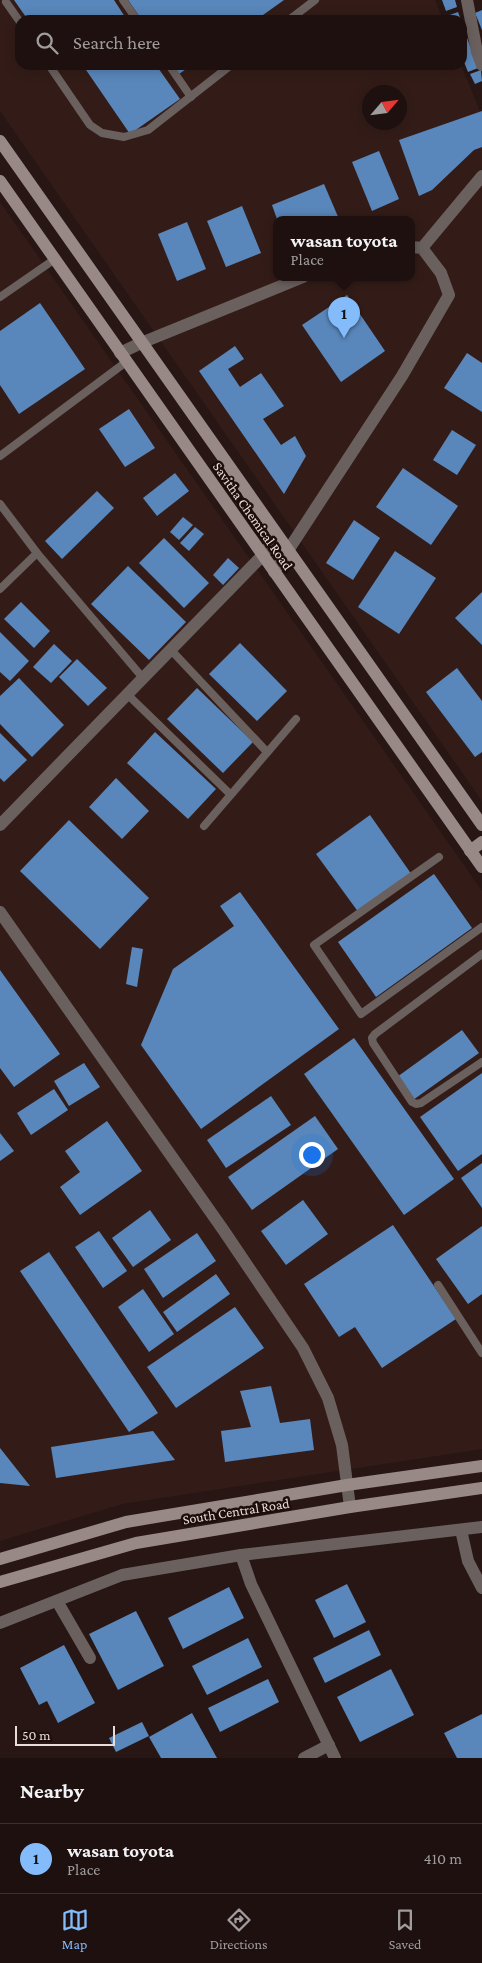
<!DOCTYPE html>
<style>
body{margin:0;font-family:"Crimson Pro",serif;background:#2a1e1c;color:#f1f3f6}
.compass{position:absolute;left:362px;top:85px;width:45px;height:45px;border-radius:50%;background:#1d100e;box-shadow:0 2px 12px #0003;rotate:62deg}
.scale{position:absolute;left:15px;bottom:12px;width:100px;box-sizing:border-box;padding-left:5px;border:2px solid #e8dcd9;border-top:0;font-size:14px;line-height:18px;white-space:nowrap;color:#e8dcd9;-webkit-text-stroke:4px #1d0d0b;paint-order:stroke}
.you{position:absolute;left:311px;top:1154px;width:18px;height:18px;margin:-12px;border:4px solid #fff;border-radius:50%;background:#1a73e8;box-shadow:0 0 0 8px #1a73e833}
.badge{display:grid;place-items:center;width:32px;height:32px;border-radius:50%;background:#84bcfb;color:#111;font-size:16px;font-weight:700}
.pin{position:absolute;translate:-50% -41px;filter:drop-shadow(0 1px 2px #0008)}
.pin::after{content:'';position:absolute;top:26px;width:18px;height:15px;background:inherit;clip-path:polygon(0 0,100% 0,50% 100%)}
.popup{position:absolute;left:273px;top:216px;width:142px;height:65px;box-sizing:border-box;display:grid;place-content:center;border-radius:10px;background:#1d100e;filter:drop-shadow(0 1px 4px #0005);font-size:16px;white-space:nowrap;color:#a09d9e}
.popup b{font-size:19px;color:#f1f3f6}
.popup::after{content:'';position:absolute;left:50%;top:100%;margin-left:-10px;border:10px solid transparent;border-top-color:#1d100e}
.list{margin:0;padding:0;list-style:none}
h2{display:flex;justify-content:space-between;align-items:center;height:65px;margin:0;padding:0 20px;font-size:21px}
h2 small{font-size:16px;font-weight:400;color:#a09d9e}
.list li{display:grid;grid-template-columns:32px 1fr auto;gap:15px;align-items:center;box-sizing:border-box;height:70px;padding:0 20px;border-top:1px solid #3b302e}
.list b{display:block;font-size:19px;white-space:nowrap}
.list p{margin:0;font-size:16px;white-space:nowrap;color:#a09d9e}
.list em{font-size:16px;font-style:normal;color:#a09d9e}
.icon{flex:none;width:28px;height:28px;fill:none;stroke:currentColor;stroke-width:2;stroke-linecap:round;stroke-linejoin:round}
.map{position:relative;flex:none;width:482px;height:1758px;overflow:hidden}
.search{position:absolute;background:#1d100e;box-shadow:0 2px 12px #0003;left:15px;right:15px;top:15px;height:55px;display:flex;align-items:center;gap:12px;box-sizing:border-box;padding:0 18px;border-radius:15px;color:#a09d9e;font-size:19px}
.sheet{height:135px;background:#1d100e}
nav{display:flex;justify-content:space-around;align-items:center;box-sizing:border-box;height:70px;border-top:1px solid #3b302e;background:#1d100e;font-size:14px;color:#a09d9e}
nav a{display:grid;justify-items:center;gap:2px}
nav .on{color:#84bcfb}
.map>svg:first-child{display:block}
.built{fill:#331c18;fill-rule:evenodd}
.building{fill:#5987bb}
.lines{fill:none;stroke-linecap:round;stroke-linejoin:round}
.service{stroke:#6a615f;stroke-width:8}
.minor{stroke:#6a615f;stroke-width:12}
.tertiary{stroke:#6a615f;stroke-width:12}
.secondary{stroke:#988986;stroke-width:12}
.labels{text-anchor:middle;stroke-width:5;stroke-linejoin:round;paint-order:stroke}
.street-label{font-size:14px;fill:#e8dcd9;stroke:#1d0d0b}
</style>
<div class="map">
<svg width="482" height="1758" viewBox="0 0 482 1758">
<rect width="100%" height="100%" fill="#271613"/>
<g class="built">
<path d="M0,0H435L443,20H20V65H461L482,116V801L0,111ZM370,92H400V122H370ZM276,219H412V277H276Z"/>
<path d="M0,202L482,891V1449L122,1504L0,1541Z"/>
</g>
<g class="building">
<path d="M14,0H114L127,20H28Z"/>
<path d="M128,0H284L256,20H142Z"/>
<path d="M442,0H455L457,7L446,11Z"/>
<path d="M482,10V30L475,13Z"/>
<path d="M458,12L461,20H448L447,16Z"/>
<path d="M462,24L478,68L468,72L462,57Z"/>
<path d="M87,65H156L180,99L130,134L84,67Z"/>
<path d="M173,65H192L179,74Z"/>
<path d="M481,70L482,81L475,84L470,74Z"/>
<path d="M482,111V147L474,150L432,190L419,196L399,140Z"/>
<path d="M379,151L399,199L372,211L352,162Z"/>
<path d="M324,184L339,219H277L272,205Z"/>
<path d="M242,206L261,253L226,267L207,221Z"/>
<path d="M187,222L206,269L177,281L158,234Z"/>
<path d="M347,295L385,351L341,382L302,325Z"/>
<path d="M40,303L85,369L19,414L0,385V331Z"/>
<path d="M235,346L244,359L228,369L240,387L261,373L284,406L263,419L281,445L295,436L306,456L284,494L199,371Z"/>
<path d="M467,353L482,363V412L444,388Z"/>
<path d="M129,409L155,448L125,467L99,429Z"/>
<path d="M452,430L476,445L457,475L433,460Z"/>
<path d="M403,468L458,506L431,545L376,507Z"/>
<path d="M175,473L189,491L157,516L143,498Z"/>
<path d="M97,491L114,508L62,559L45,541Z"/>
<path d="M183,517L193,525L179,540L170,532Z"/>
<path d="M354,520L380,538L353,580L326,563Z"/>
<path d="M195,527L204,534L189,551L180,543Z"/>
<path d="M164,538L209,583L184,608L139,563Z"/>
<path d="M395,551L436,578L399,634L358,607Z"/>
<path d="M228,558L239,568L223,585L213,575Z"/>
<path d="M128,566L186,622L149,660L91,604Z"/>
<path d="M482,592V645L455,618Z"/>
<path d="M21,602L50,631L34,648L4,619Z"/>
<path d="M0,632L29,661L10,681L0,672Z"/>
<path d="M240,643L287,691L257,721L209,674Z"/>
<path d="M54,644L72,661L51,683L33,667Z"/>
<path d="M77,659L107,688L88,706L59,677Z"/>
<path d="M457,668L482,701V752L475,757L426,692Z"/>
<path d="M19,678L64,725L32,757L0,724V696Z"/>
<path d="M197,688L253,742L223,773L167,719Z"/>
<path d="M155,732L216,789L188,819L127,763Z"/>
<path d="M0,733L27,760L4,782L0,778Z"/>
<path d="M116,778L149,811L122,839L89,807Z"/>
<path d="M370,815L412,875L359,913L316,854Z"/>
<path d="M69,820L149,898L100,949L20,871Z"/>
<path d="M434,874L472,928L376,997L338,942Z"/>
<path d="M240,892L339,1029L201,1129L141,1045L173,969L234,926L220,906Z"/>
<path d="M132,947L143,949L137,987L126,984Z"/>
<path d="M0,970L60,1054L14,1087L0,1068Z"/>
<path d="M462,1030L479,1053L413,1100L397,1077Z"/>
<path d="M354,1038L454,1179L404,1215L304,1074Z"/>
<path d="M84,1063L100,1087L69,1106L54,1081Z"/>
<path d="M482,1073V1154L458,1171L420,1117Z"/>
<path d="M54,1089L68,1110L31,1135L17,1113Z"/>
<path d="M271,1096L291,1125L226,1168L207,1140Z"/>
<path d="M315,1116L338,1149L252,1210L228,1177Z"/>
<path d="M107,1121L142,1171L80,1215L60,1187L80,1172L65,1151Z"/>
<path d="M0,1133L14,1151L0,1161Z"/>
<path d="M482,1163V1208L461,1178Z"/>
<path d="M303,1200L328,1234L286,1265L261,1231Z"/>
<path d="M150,1210L171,1240L133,1267L112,1238Z"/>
<path d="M393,1225L456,1319L382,1368L355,1327L339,1337L304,1284Z"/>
<path d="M482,1226V1294L468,1304L436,1259Z"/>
<path d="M99,1231L127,1271L103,1288L75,1247Z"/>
<path d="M197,1233L216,1261L163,1298L144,1269Z"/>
<path d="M49,1252L158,1413L129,1432L20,1271Z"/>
<path d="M216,1274L230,1294L177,1332L163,1312Z"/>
<path d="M143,1289L174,1334L149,1352L118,1307Z"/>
<path d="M235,1307L264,1348L176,1408L147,1367Z"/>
<path d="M271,1386L280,1423L310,1419L314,1450L225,1462L221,1431L251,1427L240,1391Z"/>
<path d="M153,1431L175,1460L56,1478L51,1447Z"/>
<path d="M0,1448L30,1486L0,1483Z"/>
<path d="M347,1584L366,1622L334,1638L315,1600Z"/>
<path d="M229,1587L244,1618L183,1649L168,1618Z"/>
<path d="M136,1611L164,1666L118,1690L89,1634Z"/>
<path d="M369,1630L381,1655L325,1683L313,1658Z"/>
<path d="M248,1638L262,1667L207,1695L192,1666Z"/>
<path d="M64,1645L95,1703L58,1723L47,1701L39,1705L20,1668Z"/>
<path d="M391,1669L414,1715L360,1742L337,1697Z"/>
<path d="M268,1679L279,1702L220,1732L208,1708Z"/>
<path d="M192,1713L217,1758H161L149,1737Z"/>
<path d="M482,1714V1758H457L444,1733Z"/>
<path d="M142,1722L149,1736L116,1752L109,1738Z"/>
</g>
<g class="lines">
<g class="service">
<path d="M123,0L137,20"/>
<path d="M6,2L20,22"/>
<path d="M289,20L315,0"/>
<path d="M49,65L90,125L102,133L124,137L148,130L231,65"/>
<path d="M169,65L191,97"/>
<path d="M0,297L55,259"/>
<path d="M0,456L126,362"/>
<path d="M0,504L37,553L143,678"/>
<path d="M0,589L37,553"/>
<path d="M171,650L267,752"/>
<path d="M127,694L230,794"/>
<path d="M204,826L296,719"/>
<path d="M439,857L314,945L361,1014L482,927"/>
<path d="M482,954L375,1034L372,1038L373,1043L412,1102L416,1104L421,1103L482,1062"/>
<path d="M438,1285L482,1353"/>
</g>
<g class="minor">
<path d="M467,0L477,52L482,65"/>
<path d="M422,248L482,176"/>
<path d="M120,353L141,343L303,277"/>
<path d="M274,572L402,376L449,295L441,273L422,248L412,247"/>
<path d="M461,1530L468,1561L482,1588"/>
<path d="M241,1555L251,1584L335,1758"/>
<path d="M57,1601L90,1658"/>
<path d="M304,1758L329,1745"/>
</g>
<g class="tertiary">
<path d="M0,825L262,556L276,535"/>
<path d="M0,912L224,1231L303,1348L328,1398L342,1445L350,1507"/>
<path d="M0,1623L122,1575L241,1555L482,1527"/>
</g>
<g class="secondary">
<path d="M0,141L482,825"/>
<path d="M0,181L482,867"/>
<path d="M470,851L482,842"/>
<path d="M0,1559L126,1522L347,1485L482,1466"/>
<path d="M0,1582L136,1543L350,1507L482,1488"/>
</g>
</g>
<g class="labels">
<g class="street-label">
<text transform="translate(253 516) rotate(55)" y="5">Savitha Chemical Road</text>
<text transform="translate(236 1511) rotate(-9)" y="5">South Central Road</text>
</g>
</g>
</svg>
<svg class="compass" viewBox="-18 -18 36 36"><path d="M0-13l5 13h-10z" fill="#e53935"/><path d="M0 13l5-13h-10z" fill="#a09d9e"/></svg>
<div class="scale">50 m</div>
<div class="you"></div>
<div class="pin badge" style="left:344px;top:338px">1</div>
<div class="popup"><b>wasan toyota</b>Place</div>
<div class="search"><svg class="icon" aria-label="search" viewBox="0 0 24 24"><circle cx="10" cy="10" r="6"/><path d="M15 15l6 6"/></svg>Search here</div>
</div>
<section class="sheet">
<h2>Nearby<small></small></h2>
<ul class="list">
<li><span class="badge">1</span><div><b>wasan toyota</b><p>Place</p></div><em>410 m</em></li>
</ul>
</section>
<nav>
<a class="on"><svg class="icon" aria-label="map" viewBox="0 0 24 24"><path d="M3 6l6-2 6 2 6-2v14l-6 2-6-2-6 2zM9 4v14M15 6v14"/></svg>Map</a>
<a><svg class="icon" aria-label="directions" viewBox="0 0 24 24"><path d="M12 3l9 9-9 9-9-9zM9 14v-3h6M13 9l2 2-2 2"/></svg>Directions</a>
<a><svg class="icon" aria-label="saved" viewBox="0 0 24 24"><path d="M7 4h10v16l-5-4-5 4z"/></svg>Saved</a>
</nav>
